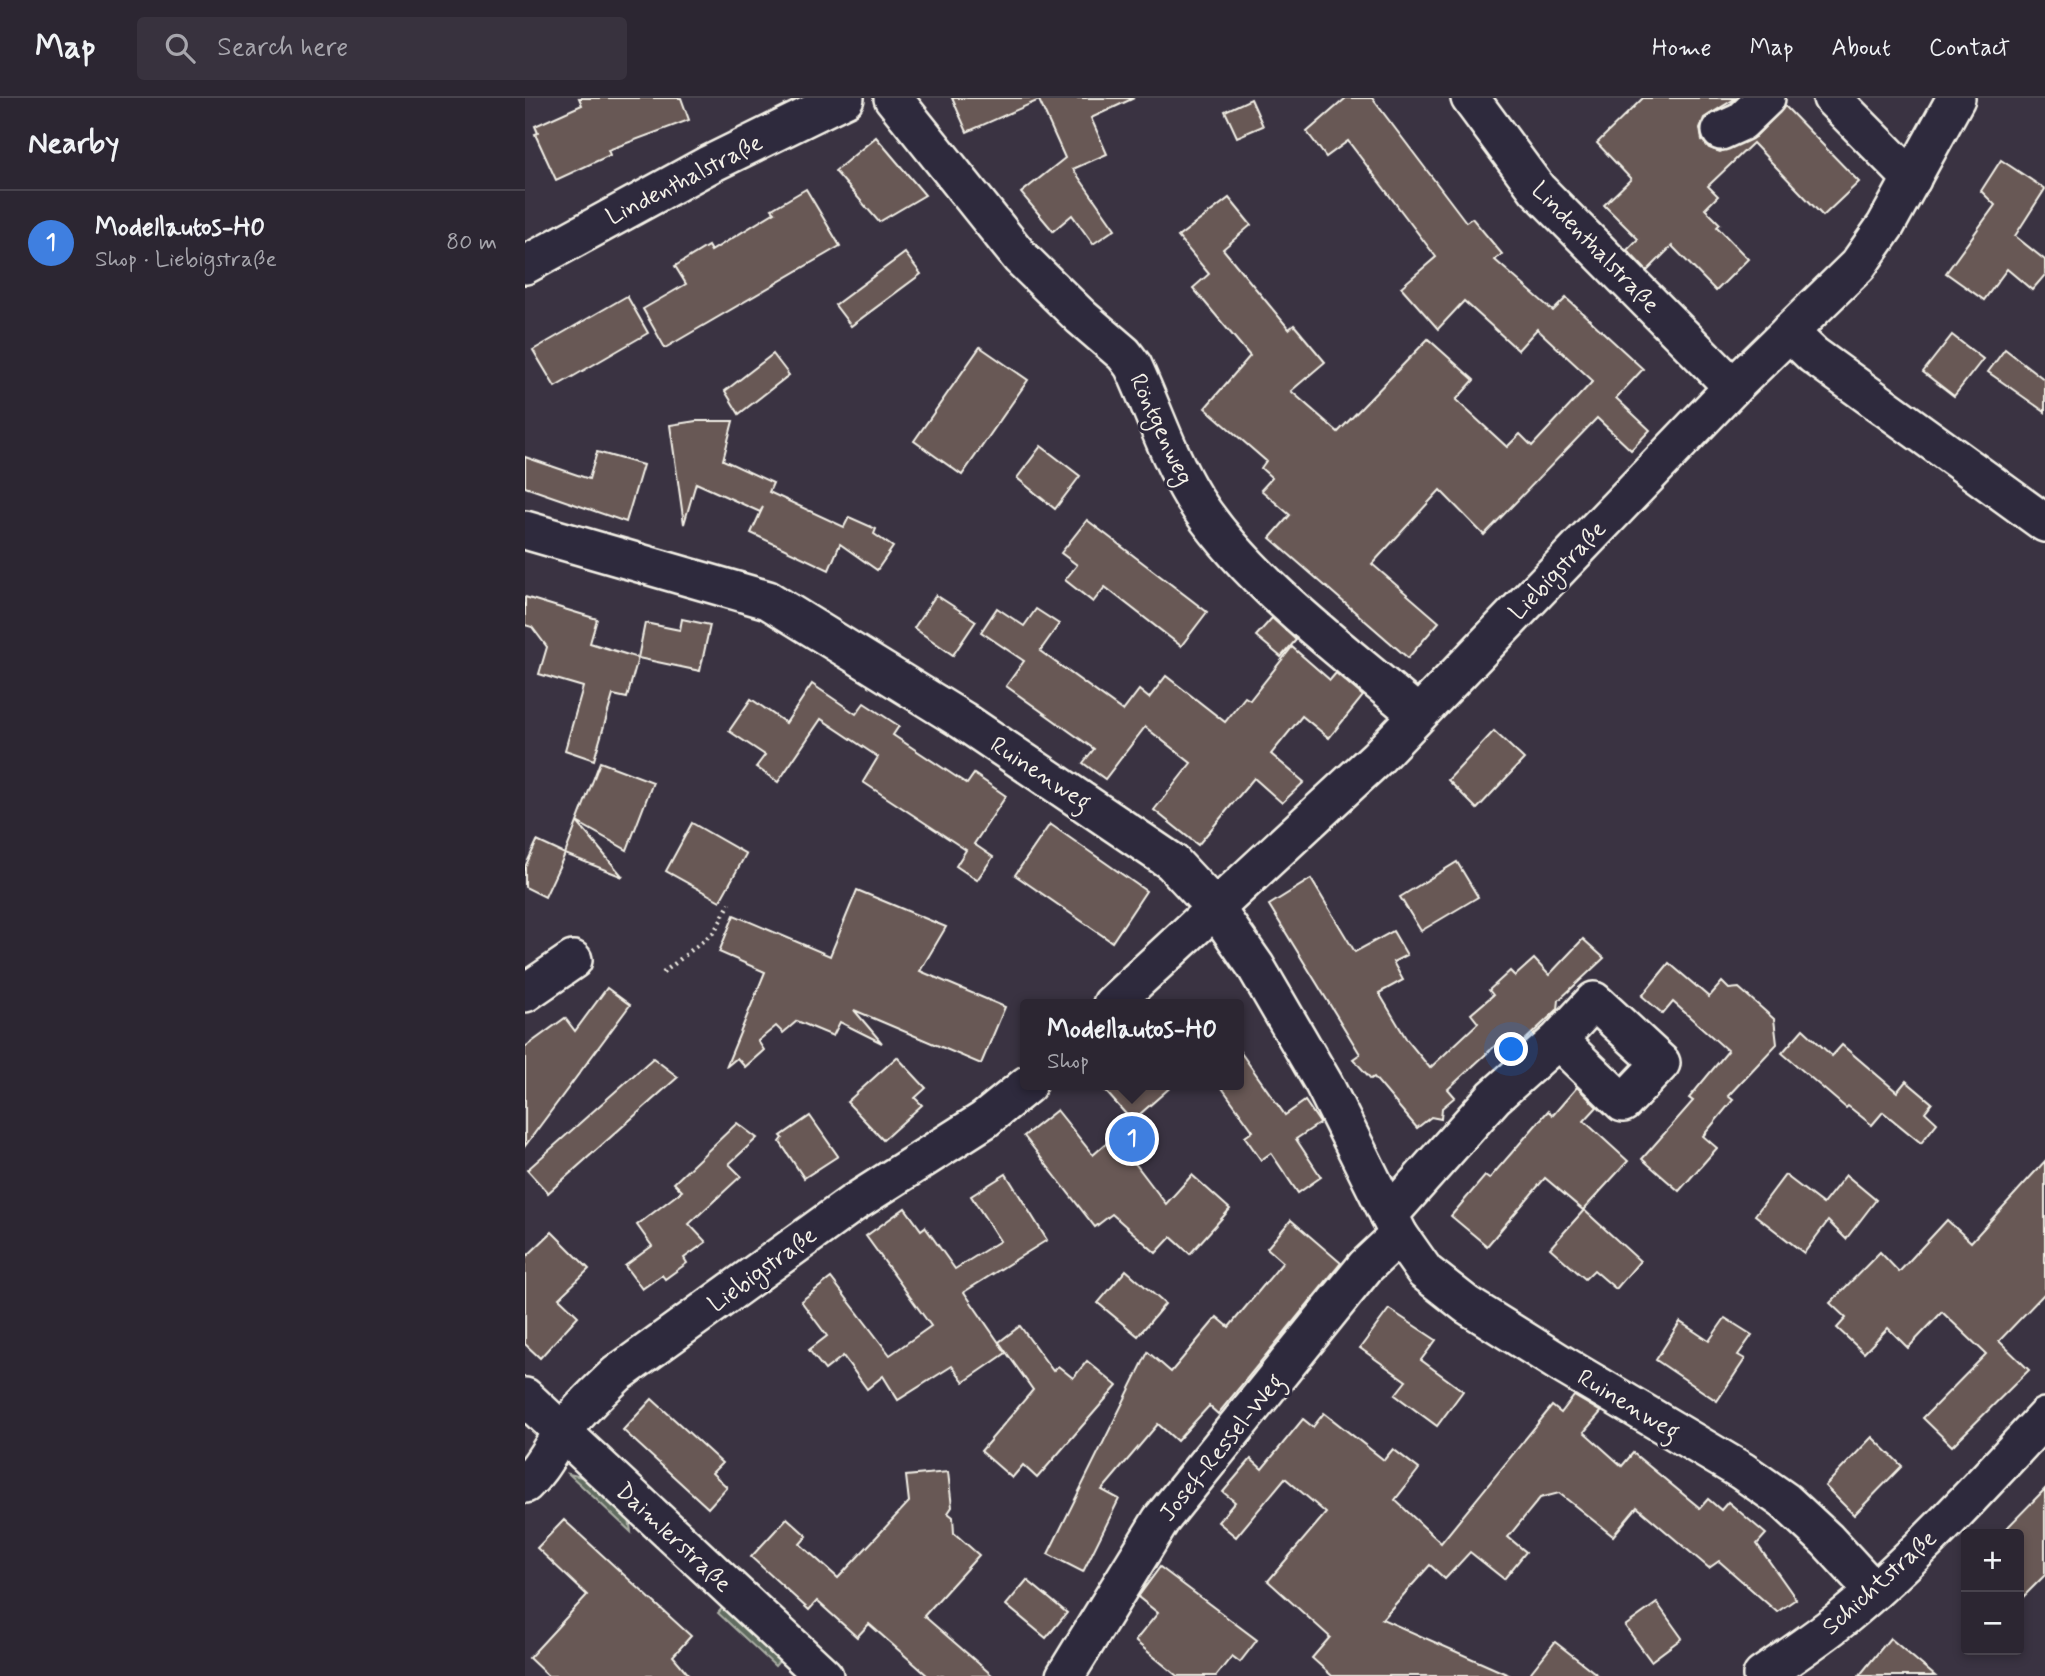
<!DOCTYPE html>
<meta charset="utf-8">
<style>
body{margin:0;font-family:Mynerve,sans-serif;background:#38323e;color:#f1f3f6}
.controls{position:absolute;right:21px;bottom:21px;display:grid;overflow:hidden;border-radius:7px;box-shadow:0 4px 10px #0003}
.controls button{width:63px;height:63px;display:grid;place-items:center;padding:0;border:0;border-bottom:2px solid #48434d;background:#2c2632;color:#f1f3f6;font:35px sans-serif}
.you{position:absolute;left:987px;top:952px;width:24px;height:24px;margin:-18px;border:5px solid #fff;border-radius:50%;background:#1a73e8;box-shadow:0 0 0 10px #1a73e833}
.badge{display:grid;place-items:center;width:46px;height:46px;border-radius:50%;background:#db2777;color:#fff;font-size:23px;font-weight:700}
.pin{position:absolute;translate:-50% -50%;border:4px solid #fff;box-shadow:0 2px 7px #0006}
.popup{position:absolute;left:495px;top:901px;width:224px;height:91px;box-sizing:border-box;display:grid;place-content:center;border-radius:7px;background:#2c2632;filter:drop-shadow(0 2px 5px #0005);font-size:23px;white-space:nowrap;color:#a6a5ac}
.popup b{font-size:26px;color:#f1f3f6}
.popup::after{content:'';position:absolute;left:50%;top:100%;margin-left:-14px;border:14px solid transparent;border-top-color:#2c2632}
.list{margin:0;padding:0;list-style:none}
h2{display:flex;justify-content:space-between;align-items:center;height:91px;margin:0;padding:0 28px;font-size:30px}
h2 small{font-size:23px;font-weight:400;color:#a6a5ac}
.list li{display:grid;grid-template-columns:46px 1fr auto;gap:21px;align-items:center;box-sizing:border-box;height:105px;padding:0 28px;border-top:2px solid #48434d}
.list b{display:block;font-size:26px;white-space:nowrap}
.list p{margin:0;font-size:23px;white-space:nowrap;color:#a6a5ac}
.list em{font-size:23px;font-style:normal;color:#a6a5ac}
.icon{flex:none;width:38px;height:38px;fill:none;stroke:currentColor;stroke-width:2;stroke-linecap:round;stroke-linejoin:round}
.map{position:relative;flex:none;width:1520px;height:1578px;overflow:hidden}
header{display:flex;align-items:center;gap:42px;box-sizing:border-box;height:98px;padding:0 35px;background:#2c2632;border-bottom:2px solid #48434d}
header strong{font-size:33px}
nav{display:flex;gap:38px;margin-inline-start:auto;font-size:24px}
.search{width:490px;height:63px;background:#38323e;display:flex;align-items:center;gap:18px;box-sizing:border-box;padding:0 24px;border-radius:7px;color:#a6a5ac;font-size:26px}
main{display:flex}
aside{flex:1;background:#2c2632}
.map>svg:first-child{display:block}
.green{fill:#606c61;stroke:#aaaea4;stroke-width:2}
.building{fill:#675855;stroke:#f4f1e8;stroke-width:2}
.lines{fill:none;stroke-linecap:round;stroke-linejoin:round}
.minor-casing{stroke:#f4f1e8;stroke-width:42}
.path{stroke:#f4f1e8;stroke-width:4.5;stroke-dasharray:2 5;stroke-linecap:butt}
.minor{stroke:#2f2a3d;stroke-width:37}
.labels{text-anchor:middle;stroke-width:6;stroke-linejoin:round;paint-order:stroke}
.street-label{font-size:24px;fill:#f4f1e8;stroke:#2f2a3d}
</style>
<header>
<strong>Map</strong>
<div class="search"><svg class="icon" aria-label="search" viewBox="0 0 24 24"><circle cx="10" cy="10" r="6"/><path d="M15 15l6 6"/></svg>Search here</div>
<nav><a>Home</a><a>Map</a><a>About</a><a>Contact</a></nav>
</header>
<main>
<aside>
<h2>Nearby<small></small></h2>
<ul class="list">
<li><span class="badge" style="background:#3f7fe0">1</span><div><b>Modellautos-H0</b><p>Shop · Liebigstraße</p></div><em>80 m</em></li>
</ul>
</aside>
<div class="map">
<svg width="1520" height="1578" viewBox="0 0 1520 1578">
<rect width="100%" height="100%" fill="#3a3342"/>
<filter id="ink" filterUnits="userSpaceOnUse"><feTurbulence type="fractalNoise" baseFrequency=".0143" numOctaves="2"/><feDisplacementMap in="SourceGraphic" scale="14" xChannelSelector="R" yChannelSelector="G"/><feConvolveMatrix kernelMatrix="1 2 1 2 8 2 1 2 1" color-interpolation-filters="sRGB"/></filter>
<g filter="url(#ink)">
<g class="green">
<path d="M44,1376L61,1380L104,1420L106,1434Z"/>
<path d="M199,1508L256,1561L250,1568L193,1515Z"/>
</g>
<g class="building">
<path d="M54,0H156L164,22L83,52L85,57L31,82L10,36L13,35L10,28L57,7Z"/>
<path d="M427,0H609L566,20L582,56L548,71L590,131L568,146L547,117L528,133L496,95L540,60L514,2L442,34Z"/>
<path d="M821,0H847L941,124L947,120L977,156L970,162L1028,213L1041,200L1118,271L1091,300L1125,332L1106,352L1072,320L959,437L915,392L847,466L914,524L883,560L745,440L765,417L736,392L747,380L736,370L741,363L680,310L725,258L668,190L684,176L653,139L704,100L726,127L698,151L764,231L769,227L800,264L766,293L813,334L903,241L949,282L931,302L982,349L995,336L1007,348L1068,283L1012,231L993,252L939,203L913,231L876,189L911,159L823,43L801,59L782,34Z"/>
<path d="M1118,0H1211L1179,20L1175,30L1177,42L1184,50L1195,54L1230,39L1260,8L1334,84L1298,118L1228,45L1183,88L1193,98L1180,111L1195,126L1192,129L1223,161L1191,193L1147,148L1122,173L1102,152L1113,141L1079,107L1106,81L1072,45Z"/>
<path d="M726,1L738,28L712,39L700,13Z"/>
<path d="M351,39L400,97L354,124L310,73Z"/>
<path d="M1476,62L1520,91L1490,138L1520,162V177L1507,192L1482,171L1459,202L1421,175L1470,107L1456,93Z"/>
<path d="M281,91L315,148L140,250L118,211L161,186L150,168L183,148L186,153L250,114L247,111Z"/>
<path d="M380,155L396,176L326,228L310,207Z"/>
<path d="M102,198L123,235L30,289L8,252Z"/>
<path d="M1427,237L1458,261L1429,298L1398,274Z"/>
<path d="M455,249L503,282L437,377L389,343Z"/>
<path d="M1480,251L1520,282V314L1463,274Z"/>
<path d="M248,256L264,277L214,316L200,293Z"/>
<path d="M171,323H208L198,362L248,385L244,394L319,429L324,419L351,431L349,436L368,449L352,472L315,446L304,472L226,435L238,409L235,414L171,385L159,426L145,327Z"/>
<path d="M516,348L555,378L530,411L492,380Z"/>
<path d="M72,354L118,367L101,424L0,389V359L64,381Z"/>
<path d="M562,422L682,514L656,548L580,489L568,504L540,482L552,467L536,455Z"/>
<path d="M411,497L451,523L428,557L389,530Z"/>
<path d="M0,499L72,521L65,545L113,560L102,600L88,597L69,662L40,652L58,589L14,576L22,549L7,529L0,527Z"/>
<path d="M472,510L499,528L511,511L534,526L515,553L598,613L614,592L624,600L641,578L700,624L720,599L725,602L767,549L805,582L811,575L838,598L804,640L777,618L746,656L779,684L757,705L729,680L673,747L629,712L666,665L620,629L580,681L558,665L569,651L481,588L499,563L456,534Z"/>
<path d="M747,520L771,542L756,559L731,538Z"/>
<path d="M157,521L185,527L175,573L113,560L120,525L155,532Z"/>
<path d="M287,586L331,616L339,605L374,628L368,637L442,686L449,676L481,698L449,746L468,759L452,782L431,768L441,752L338,684L353,659L296,621L253,684L231,669L240,657L204,633L226,601L261,625Z"/>
<path d="M969,633L999,661L952,711L923,682Z"/>
<path d="M75,664L128,684L102,752L52,724L98,779L40,756Z"/>
<path d="M167,725L221,756L195,803L141,773Z"/>
<path d="M525,726L621,793L587,844L490,777Z"/>
<path d="M12,743L40,756L20,799L0,789V769Z"/>
<path d="M932,764L953,799L896,833L875,799Z"/>
<path d="M786,781L830,854L868,833L882,857L868,864L878,882L854,895L882,942L905,970L953,925L946,916L968,897L964,892L985,873L990,878L1009,861L1024,877L1058,841L1079,860L1034,902L1033,911L998,944H988L978,952L972,946L923,991L930,999L917,1010L916,1021L906,1019L892,1030L849,979L846,981L828,961L835,956L744,807Z"/>
<path d="M332,792L421,829L395,873L480,909L456,966L329,912L357,945L315,924L308,938L272,923L258,935L251,928L233,943L239,952L220,969L212,960L201,969L240,874L194,854L209,817L305,858Z"/>
<path d="M1144,865L1184,899L1197,884L1204,891L1214,890L1249,921L1252,946L1203,998L1208,1002L1178,1038L1192,1050L1154,1093L1117,1061L1168,1003L1164,1000L1203,953L1148,904L1138,916L1117,898Z"/>
<path d="M82,890L105,907L0,1048V949L40,920L50,933Z"/>
<path d="M1278,931L1307,958L1317,947L1372,994L1381,983L1407,1005L1400,1014L1412,1025L1396,1045L1358,1014L1347,1027L1323,1008L1321,1010L1257,955Z"/>
<path d="M714,952L760,1017L780,1003L795,1025L771,1041L796,1079L773,1095L746,1055L736,1062L720,1039L728,1033L695,987H714Z"/>
<path d="M372,959L401,990L390,1000L397,1007L358,1042L322,1004Z"/>
<path d="M128,960L153,979L23,1095L2,1072Z"/>
<path d="M575,987H648L607,1023Z"/>
<path d="M1052,989L1072,1009L1059,1023L1103,1063L1058,1112L1020,1080L962,1148L926,1118L960,1078L964,1081L1023,1013L1028,1017Z"/>
<path d="M532,1012L568,1057L607,1023L625,1043L606,1060L641,1106L667,1077L705,1111L665,1156L646,1139L631,1155L587,1116L570,1129L499,1038Z"/>
<path d="M285,1018L313,1058L279,1080L255,1044L258,1040L256,1038Z"/>
<path d="M212,1025L232,1040L204,1066L216,1078L164,1126L181,1144L159,1160L162,1165L140,1181L137,1177L117,1191L100,1168L127,1148L112,1127L157,1093L149,1085Z"/>
<path d="M1520,1063V1195L1474,1243L1504,1272L1427,1348L1398,1320L1461,1256L1417,1214L1383,1250L1363,1230L1339,1255L1312,1230L1321,1220L1305,1205L1355,1154L1374,1174L1422,1122L1446,1144Z"/>
<path d="M481,1076L522,1142L439,1194L481,1255L439,1284L427,1268L373,1302L358,1278L342,1291L318,1258L300,1272L284,1252L302,1238L276,1203L306,1180L365,1257L406,1228L341,1138L380,1110L396,1132L400,1129L430,1171L475,1143L446,1098Z"/>
<path d="M1260,1077L1298,1106L1321,1077L1351,1102L1321,1141L1303,1123L1279,1155L1230,1117Z"/>
<path d="M1059,1112L1115,1163L1091,1191L1069,1172L1060,1181L1025,1150Z"/>
<path d="M766,1122L816,1165L693,1316L684,1308L652,1343L633,1326L577,1392L594,1401L558,1474L523,1456L623,1254L646,1274L692,1219L704,1229L758,1164L742,1150Z"/>
<path d="M27,1134L64,1171L34,1200L53,1218L15,1260L0,1246V1160Z"/>
<path d="M601,1172L640,1206L613,1238L573,1205Z"/>
<path d="M864,1211L911,1242L896,1262L938,1293L912,1328L870,1297L881,1283L835,1250Z"/>
<path d="M1200,1220L1227,1237L1213,1257L1220,1261L1192,1303L1131,1262L1155,1224L1184,1243Z"/>
<path d="M495,1228L528,1273L533,1268L548,1280L562,1263L592,1288L512,1380L498,1367L487,1380L456,1353L508,1292L474,1244Z"/>
<path d="M1049,1298L1076,1314L1059,1334L1097,1368L1108,1355L1175,1410L1183,1401L1196,1412L1203,1404L1241,1436L1232,1446L1271,1501L1252,1514L1194,1463L1184,1470L1112,1409L1088,1438L1034,1395L1015,1400L983,1439L1001,1454L979,1481L945,1454L920,1481L905,1467L857,1521L986,1578H807L787,1560L805,1539L743,1483L801,1415L760,1380L711,1439L693,1424L710,1404L698,1394L726,1361L737,1371L778,1321L788,1329L799,1315L859,1362L868,1351L894,1371L870,1402L916,1445L1027,1308L1036,1315Z"/>
<path d="M127,1301L197,1365L187,1375L202,1389L183,1410L98,1332Z"/>
<path d="M1347,1339L1377,1368L1329,1417L1300,1388Z"/>
<path d="M423,1374L427,1409L423,1415L428,1419L429,1435L454,1457L399,1518L468,1578H403L344,1526L332,1539L292,1503L284,1512L226,1459L262,1420L282,1438L275,1446L313,1480L384,1404L381,1378Z"/>
<path d="M1520,1391V1477L1494,1503V1436H1476Z"/>
<path d="M39,1422L166,1538L148,1558L165,1578H23L4,1560L62,1497L12,1450Z"/>
<path d="M635,1469L732,1542L715,1564L707,1558L691,1578H652L610,1543L633,1515L613,1499Z"/>
<path d="M502,1482L542,1515L521,1540L481,1507Z"/>
<path d="M1132,1505L1157,1540L1126,1563L1100,1528Z"/>
<path d="M1365,1540L1410,1578H1334Z"/>
<path d="M1030,1544L1074,1578H1003Z"/>
</g>
<g class="lines">
<g class="minor-casing">
<g id="minor">
<path d="M368,0L495,159L556,219L599,256L608,268C628,311 643,358 668,399C721,483 817,551 892,616"/>
<path d="M945,0L1012,91L1208,289"/>
<path d="M1307,0L1387,81"/>
<path d="M1196,33L1216,24L1241,0"/>
<path d="M0,167L185,66L320,0"/>
<path d="M1264,234L1288,257L1520,425"/>
<path d="M0,432L243,502L437,622L647,764L690,810L731,869L799,986L874,1137L900,1174L942,1207L1038,1267L1217,1373L1260,1403L1302,1442L1349,1493"/>
<path d="M0,895L48,862"/>
<path d="M587,906L852,660L1208,289L1333,167L1361,127L1431,0"/>
<path d="M864,1117L969,999L1033,942L1069,903L1136,965L1098,1005L1033,942"/>
<path d="M0,1299L299,1578"/>
<path d="M0,1386C17,1370 25,1351 39,1332C55,1311 73,1294 92,1276L327,1106L459,1022L502,987"/>
<path d="M540,1578L636,1422L840,1169L874,1137"/>
<path d="M1237,1578C1264,1559 1293,1540 1319,1519C1392,1459 1456,1388 1520,1319"/>
</g>
</g>
<path class="path" d="M138,875L189,834L205,805"/>
<use href="#minor" class="minor"/>
</g>
</g>
<g class="labels">
<g class="street-label">
<text transform="translate(159 81) rotate(-27)" y="8">Lindenthalstraße</text>
<text transform="translate(1071 149) rotate(46)" y="8">Lindenthalstraße</text>
<text transform="translate(637 331) rotate(65)" y="8">Röntgenweg</text>
<text transform="translate(1032 472) rotate(-46)" y="8">Liebigstraße</text>
<text transform="translate(516 675) rotate(33)" y="8">Ruinenweg</text>
<text transform="translate(237 1171) rotate(-36)" y="8">Liebigstraße</text>
<text transform="translate(1104 1306) rotate(31)" y="8">Ruinenweg</text>
<text transform="translate(696 1349) rotate(-51)" y="8">Josef-Ressel-Weg</text>
<text transform="translate(149 1439) rotate(43)" y="8">Daimlerstraße</text>
<text transform="translate(1354 1484) rotate(-42)" y="8">Schichtstraße</text>
</g>
</g>
</svg>
<div class="controls">
<button>+</button>
<button>−</button>
</div>
<div class="you"></div>
<div class="pin badge" style="left:607px;top:1041px;background:#3f7fe0">1</div>
<div class="popup"><b>Modellautos-H0</b>Shop</div>
</div>
</main>
